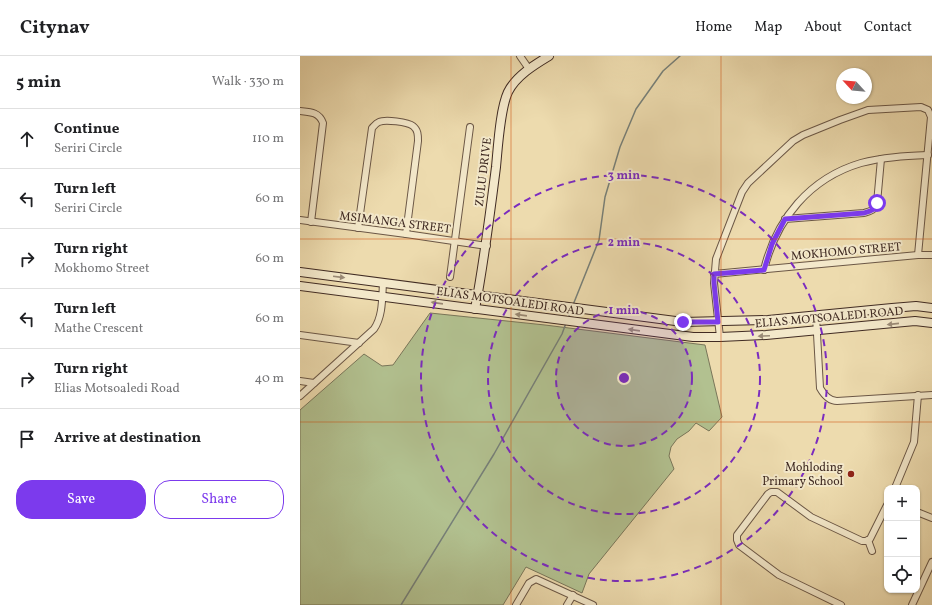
<!DOCTYPE html>
<meta charset="utf-8">
<style>
body{margin:0;font-family:Vollkorn,serif;background:#f6f6f6;color:#202124}
.controls{position:absolute;right:12px;bottom:12px;display:grid;overflow:hidden;border-radius:8px;box-shadow:0 1px 3px #0004}
.controls button{width:36px;height:36px;display:grid;place-items:center;padding:0;border:0;border-bottom:1px solid #e0e0e0;background:#fff;color:#202124;font:20px sans-serif}
.compass{position:absolute;left:536px;top:12px;width:36px;height:36px;border-radius:50%;background:#fff;box-shadow:0 1px 3px #0004;rotate:296deg}
.stop{position:absolute;width:12px;height:12px;margin:-9px;border:3px solid #7c3aed;border-radius:50%;background:#fff}
.stop.end{background:#7c3aed;border-color:#fff;box-shadow:0 1px 4px #0008}
.list{margin:0;padding:0;list-style:none}
h2{display:flex;justify-content:space-between;align-items:center;height:52px;margin:0;padding:0 16px;font-size:17px}
h2 small{font-size:13px;font-weight:400;color:#757577}
.list li{display:grid;grid-template-columns:26px 1fr auto;gap:12px;align-items:center;box-sizing:border-box;height:60px;padding:0 16px;border-top:1px solid #e0e0e0}
.list b{display:block;font-size:15px;white-space:nowrap}
.list p{margin:0;font-size:13px;white-space:nowrap;color:#757577}
.list em{font-size:13px;font-style:normal;color:#757577}
.actions{display:flex;gap:8px;padding:12px 16px}
.actions a{flex:1;padding:9px 0;border:1px solid #7c3aed;border-radius:16px;text-align:center;font-size:14px;color:#7c3aed}
.actions .main{background:#7c3aed;color:#fff}
.icon{flex:none;width:22px;height:22px;fill:none;stroke:currentColor;stroke-width:2;stroke-linecap:round;stroke-linejoin:round}
.map{position:relative;flex:none;width:632px;height:549px;overflow:hidden}
header{display:flex;align-items:center;gap:24px;box-sizing:border-box;height:56px;padding:0 20px;background:#fff;border-bottom:1px solid #e0e0e0}
header strong{font-size:19px}
nav{display:flex;gap:22px;margin-inline-start:auto;font-size:14px}
main{display:flex}
aside{flex:1;background:#fff}
.map>svg:first-child{display:block}
.green{fill:#b2c190;stroke:#79765a}
.lines{fill:none;stroke-linecap:round;stroke-linejoin:round}
.stream{stroke:#778079;stroke-width:1.5}
.street-casing{stroke:#6b5746;stroke-width:8}
.secondary-casing{stroke:#402b23;stroke-width:10}
.street{stroke:#f3e8ca;stroke-width:6}
.secondary{stroke:#f3e8ca;stroke-width:8}
.oneway{fill:#9a8a76}
.route{stroke:#7c3aed;stroke-width:5}
.grid{fill:none;stroke:#cf520f;stroke-width:1;stroke-opacity:0.55}
.ring{fill:none;stroke:#7b2cbf;stroke-width:2;stroke-dasharray:7 5}
.poi-dot{fill:#8f2418;stroke:#f3e8ca;stroke-width:1.5}
.labels{text-anchor:middle;stroke-width:4;stroke-linejoin:round;paint-order:stroke}
.street-label{font-size:12px;fill:#402b23;stroke:#f3e8ca}
.poi-label{font-size:12px;fill:#402b23;stroke:#f3e8ca;text-anchor:end}
.centre{fill:#7b2cbf;stroke:#f3e8ca;stroke-width:2}
.ring-label{font-size:12px;text-anchor:middle;font-weight:bold;fill:#7b2cbf;stroke:#f3e8ca;stroke-width:4;stroke-linejoin:round;paint-order:stroke}
</style>
<header>
<strong>Citynav</strong>
<nav><a>Home</a><a>Map</a><a>About</a><a>Contact</a></nav>
</header>
<main>
<aside>
<h2>5 min<small>Walk · 330 m</small></h2>
<ul class="list">
<li><svg class="icon" aria-label="ahead" viewBox="0 0 24 24"><path d="M12 20V5M6 11l6-6 6 6"/></svg><div><b>Continue</b><p>Seriri Circle</p></div><em>110 m</em></li>
<li><svg class="icon" aria-label="left" viewBox="0 0 24 24"><path d="M17 20v-9H6M10 6l-5 5 5 5"/></svg><div><b>Turn left</b><p>Seriri Circle</p></div><em>60 m</em></li>
<li><svg class="icon" aria-label="right" viewBox="0 0 24 24"><path d="M7 20v-9h11M14 6l5 5-5 5"/></svg><div><b>Turn right</b><p>Mokhomo Street</p></div><em>60 m</em></li>
<li><svg class="icon" aria-label="left" viewBox="0 0 24 24"><path d="M17 20v-9H6M10 6l-5 5 5 5"/></svg><div><b>Turn left</b><p>Mathe Crescent</p></div><em>60 m</em></li>
<li><svg class="icon" aria-label="right" viewBox="0 0 24 24"><path d="M7 20v-9h11M14 6l5 5-5 5"/></svg><div><b>Turn right</b><p>Elias Motsoaledi Road</p></div><em>40 m</em></li>
<li><svg class="icon" aria-label="arrive" viewBox="0 0 24 24"><path d="M6 21V4h12l-3 4 3 4H6"/></svg><div><b>Arrive at destination</b></div></li>
</ul>
<div class="actions"><a class="main">Save</a><a>Share</a></div>
</aside>
<div class="map">
<svg width="632" height="549" viewBox="0 0 632 549">
<rect width="100%" height="100%" fill="#eddbae"/>
<filter id="stains"><feTurbulence type="fractalNoise" baseFrequency=".005" numOctaves="4"/><feColorMatrix values="0 0 0 0 .2 0 0 0 0 .09 0 0 0 0 .02 0 0 0 .5 -.17"/></filter>
<radialGradient id="worn" r=".72"><stop offset=".6" stop-color="#630" stop-opacity="0"/><stop offset="1" stop-color="#630" stop-opacity=".3"/></radialGradient>
<path class="green" d="M130,257L245,269L405,289L422,361L409,375L396,367L389,375L377,383L371,391L369,400L374,413L289,518L282,537L226,511L203,549H0V354L64,298L82,310L93,309Z"/>
<g class="lines">
<g class="stream">
<path d="M273,249L299,184L305,141L320,91L336,53L363,15L380,0"/>
<path d="M268,262L271,254"/>
<path d="M101,549L194,398L262,278L266,267"/>
</g>
<g class="street-casing">
<g id="street">
<path d="M220,0L229,13"/>
<path d="M0,55C10,56 19,56 23,67L11,166"/>
<path d="M485,163L564,157C571,155 575,154 577,147L581,103"/>
<path d="M0,164L106,178L187,190"/>
<path d="M58,172L72,72C74,70 76,67 79,66C85,63 108,66 113,70C118,74 118,79 118,85L106,178"/>
<path d="M464,214C476,163 510,122 561,107C583,101 606,100 628,99"/>
<path d="M414,218L618,199H632"/>
<path d="M150,221L170,71"/>
<path d="M516,260L520,332C524,339 529,345 537,345L632,339"/>
<path d="M0,279L59,287"/>
<path d="M420,281L414,227L416,203L442,136L448,127L493,85L503,79L540,64L568,54L621,51L628,54L631,61L618,199"/>
<path d="M0,325L14,327"/>
<path d="M0,340L74,273C83,260 82,242 83,227"/>
<path d="M595,432L614,386L618,339"/>
<path d="M617,456L632,462"/>
<path d="M568,484L572,495"/>
<path d="M216,549L229,527L236,523L293,549"/>
<path d="M267,549L273,539"/>
<path d="M541,549L479,519L439,489L437,484V479L468,438L471,436H477L511,461L562,485H566L570,483L587,449"/>
<path d="M612,549L632,506"/>
</g>
</g>
<g class="secondary-casing">
<g id="secondary">
<path d="M0,216L383,266L468,264L592,252L616,250L632,252"/>
<path d="M0,230L393,281H420L466,279L615,265L632,267"/>
<path d="M175,253C184,206 190,158 196,111C198,91 200,53 208,36C216,20 234,9 249,0"/>
</g>
</g>
<use href="#street" class="street"/>
<use href="#secondary" class="secondary"/>
</g>
<defs><path id="oneway-solid" d="M-6-.8H1V-3.2L6.5 0L1 3.2V.8H-6Z"/></defs>
<g class="oneway">
<use href="#oneway-solid" transform="translate(39 221) rotate(7)"/>
<use href="#oneway-solid" transform="translate(137 247) rotate(-172)"/>
<use href="#oneway-solid" transform="translate(221 259) rotate(-172)"/>
<use href="#oneway-solid" transform="translate(593 268) rotate(174)"/>
<use href="#oneway-solid" transform="translate(334 274) rotate(-172)"/>
<use href="#oneway-solid" transform="translate(464 280) rotate(177)"/>
</g>
<g class="lines">
<path class="route" d="M383,266H418L414,227V218L464,214L472,188L485,163L564,157C571,155 575,154 577,147"/>
</g>
<path class="grid" d="M211,0V549M421,0V549M0,183H632M0,366H632"/>
<circle cx="324" cy="322" r="68" fill="#7b2cbf" fill-opacity=".12"/>
<g class="ring">
<circle cx="324" cy="322" r="68"/>
<circle cx="324" cy="322" r="136"/>
<circle cx="324" cy="322" r="203"/>
</g>
<circle class="poi-dot" cx="551" cy="418" r="4"/>
<g class="labels">
<g class="street-label">
<text transform="translate(183 116) rotate(-83)" y="4">ZULU DRIVE</text>
<text transform="translate(95 166) rotate(7)" y="4">MSIMANGA STREET</text>
<text transform="translate(546 195) rotate(-5)" y="4">MOKHOMO STREET</text>
<text transform="translate(210 245) rotate(8)" y="4">ELIAS MOTSOALEDI ROAD</text>
<text transform="translate(529 261) rotate(-5)" y="4">ELIAS MOTSOALEDI ROAD</text>
</g>
<g class="poi-label">
<text x="543" y="415">Mohloding<tspan x="543" dy="14">Primary School</tspan></text>
</g>
</g>
<circle cx="324" cy="322" r="6" class="centre"/>
<g class="ring-label">
<text x="324" y="123">3 min</text>
<text x="324" y="190">2 min</text>
<text x="324" y="258">1 min</text>
</g>
<rect width="100%" height="100%" filter="url(#stains)"/>
<rect width="100%" height="100%" fill="url(#worn)"/>
</svg>
<div class="controls">
<button>+</button>
<button>−</button>
<button><svg class="icon" aria-label="locate" viewBox="0 0 24 24"><circle cx="12" cy="12" r="6"/><path d="M12 2v4M12 18v4M2 12h4M18 12h4"/></svg></button>
</div>
<svg class="compass" viewBox="-18 -18 36 36"><path d="M0-13l5 13h-10z" fill="#e53935"/><path d="M0 13l5-13h-10z" fill="#757577"/></svg>
<div class="stop" style="left:577px;top:147px"></div>
<div class="stop end" style="left:383px;top:266px"></div>
</div>
</main>
